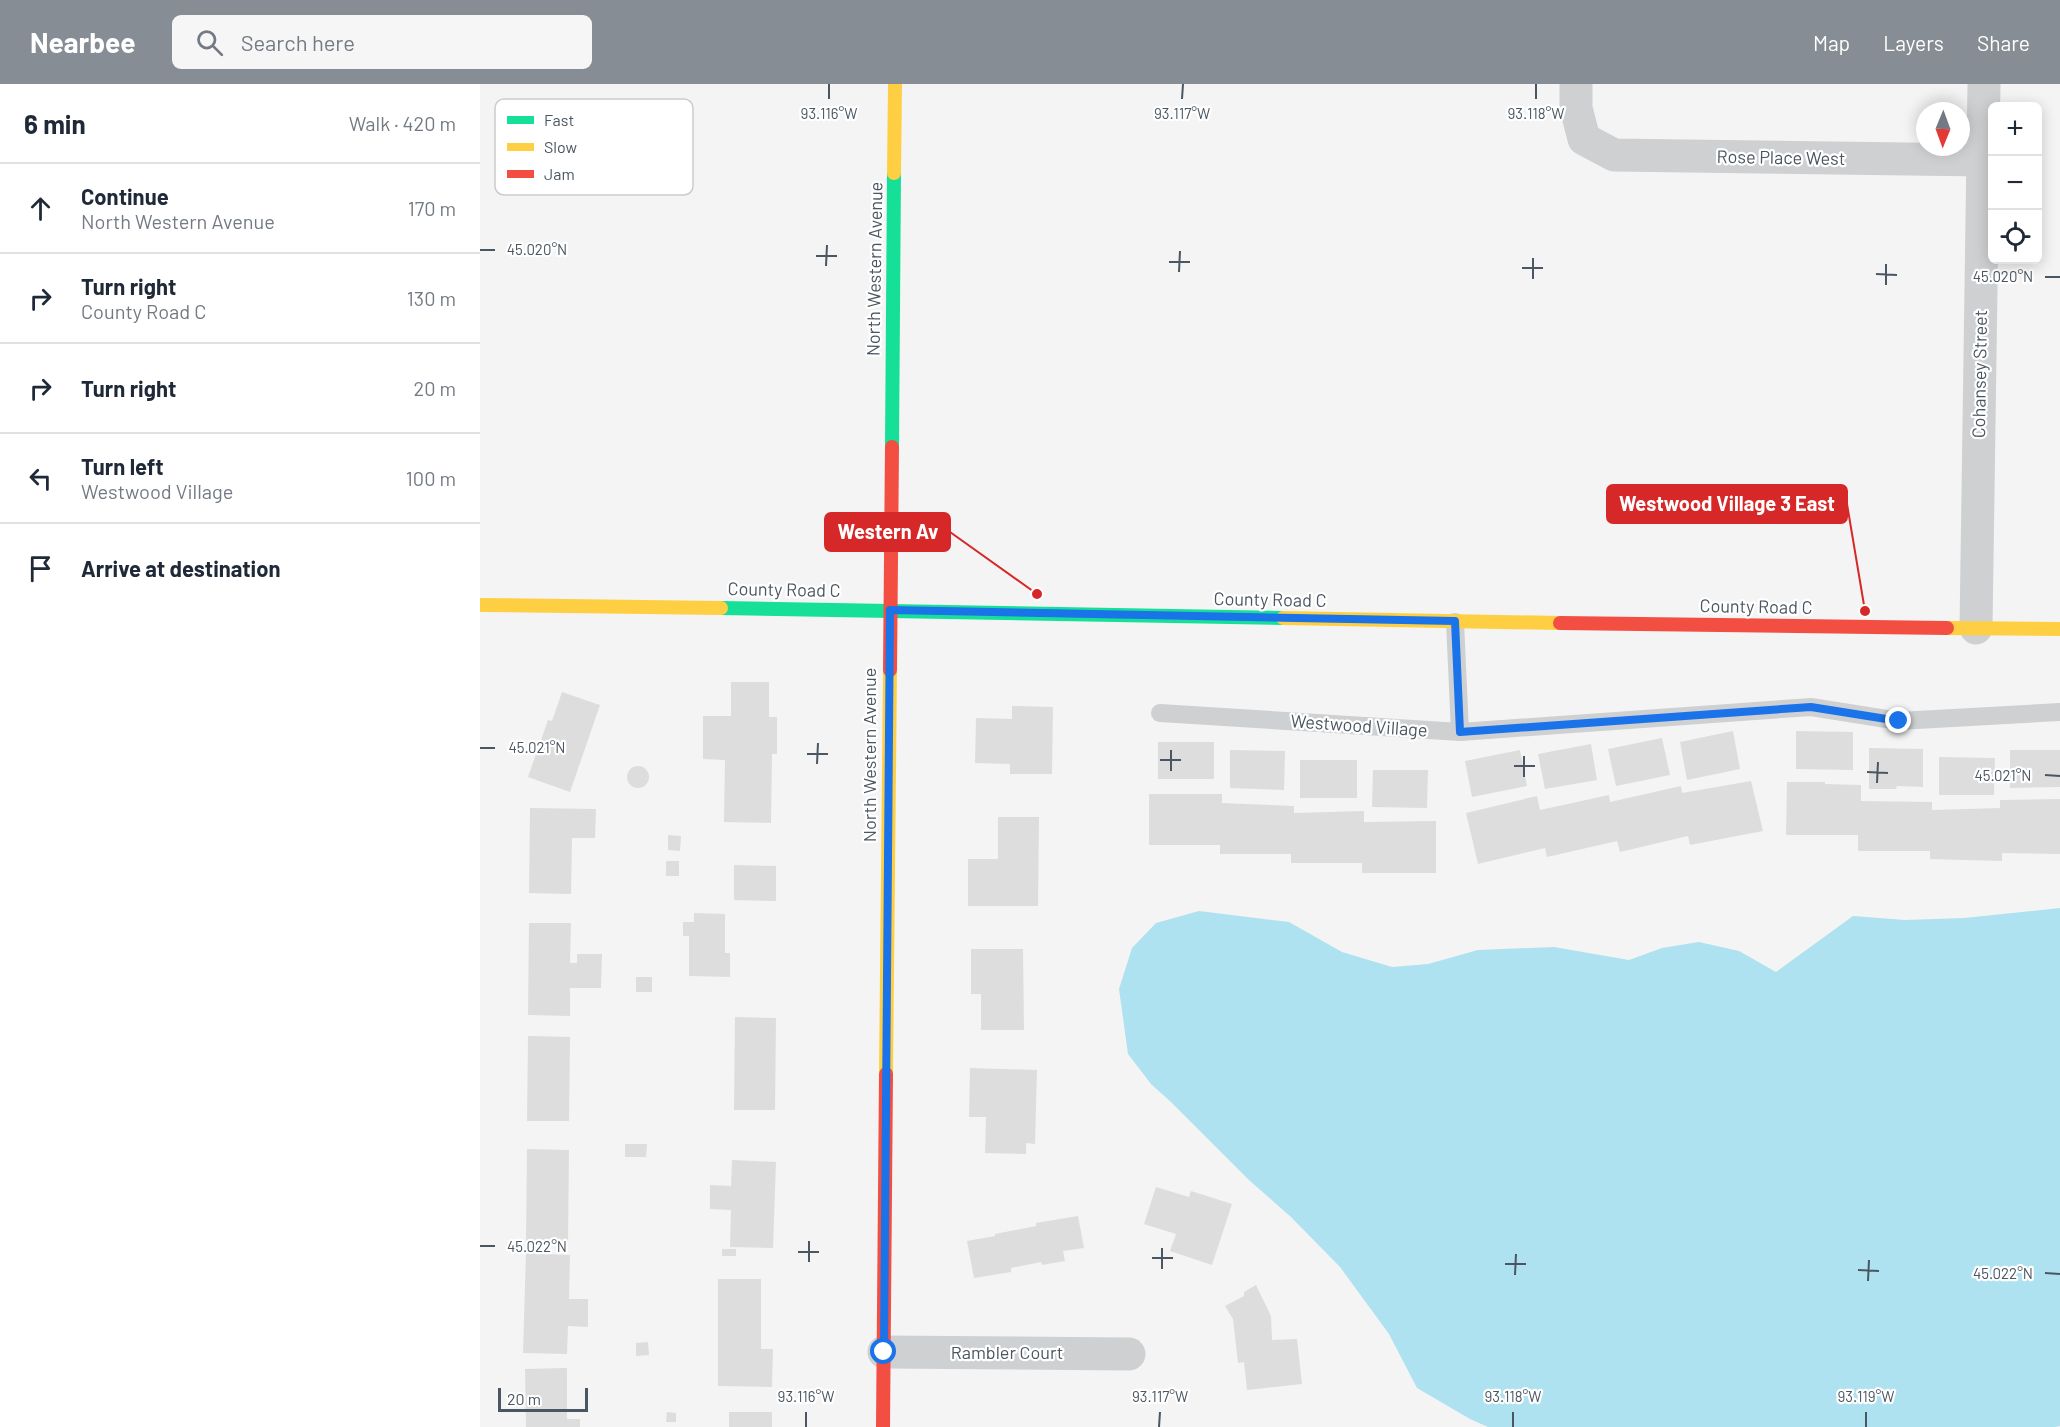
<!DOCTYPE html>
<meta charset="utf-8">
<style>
body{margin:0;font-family:Barlow,sans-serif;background:#f6f6f7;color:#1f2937}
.controls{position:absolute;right:18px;top:18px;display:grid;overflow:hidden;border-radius:9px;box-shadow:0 3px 15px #0003}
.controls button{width:54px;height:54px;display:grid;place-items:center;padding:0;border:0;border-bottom:2px solid #e0e1e3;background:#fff;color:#1f2937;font:30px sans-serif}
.compass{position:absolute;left:1436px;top:18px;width:54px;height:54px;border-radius:50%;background:#fff;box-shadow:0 3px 15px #0003;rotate:181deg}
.scale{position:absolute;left:18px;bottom:15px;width:90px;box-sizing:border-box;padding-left:6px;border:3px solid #4a5661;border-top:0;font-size:16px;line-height:21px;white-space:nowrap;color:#4a5661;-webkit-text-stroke:4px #fff;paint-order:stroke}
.stop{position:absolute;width:18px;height:18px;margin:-14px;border:4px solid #1a73e8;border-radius:50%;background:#fff}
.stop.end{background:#1a73e8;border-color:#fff;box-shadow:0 2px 6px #0008}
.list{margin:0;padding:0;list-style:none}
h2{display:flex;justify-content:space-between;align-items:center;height:78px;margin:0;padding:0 24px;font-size:26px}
h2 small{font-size:20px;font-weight:400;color:#747a83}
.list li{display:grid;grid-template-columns:39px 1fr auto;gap:18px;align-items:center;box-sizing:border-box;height:90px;padding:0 24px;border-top:2px solid #e0e1e3}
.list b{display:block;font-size:22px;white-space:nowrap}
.list p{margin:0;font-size:20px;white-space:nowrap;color:#747a83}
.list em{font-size:20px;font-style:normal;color:#747a83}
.icon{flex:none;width:33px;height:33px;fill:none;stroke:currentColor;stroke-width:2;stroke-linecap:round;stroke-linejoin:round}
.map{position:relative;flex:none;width:1580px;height:1343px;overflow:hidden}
header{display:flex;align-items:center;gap:36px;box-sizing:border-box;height:84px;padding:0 30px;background:#868d94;color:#fff}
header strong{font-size:28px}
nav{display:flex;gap:33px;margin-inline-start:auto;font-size:21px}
.search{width:420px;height:54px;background:#f6f6f7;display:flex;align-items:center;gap:15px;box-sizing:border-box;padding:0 21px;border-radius:9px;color:#747a83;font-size:22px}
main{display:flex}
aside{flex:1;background:#fff}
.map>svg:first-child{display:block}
.water{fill:#aee2f0}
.building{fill:#ddddde}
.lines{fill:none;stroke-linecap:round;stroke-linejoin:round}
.lane{stroke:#ced0d2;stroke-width:18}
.street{stroke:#ced0d2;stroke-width:33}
.fast{stroke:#16e098;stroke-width:14}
.slow{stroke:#ffcf43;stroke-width:14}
.jam{stroke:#f24e42;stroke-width:14}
.route{stroke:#1a73e8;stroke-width:8}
.ticks{fill:none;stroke:#4a5661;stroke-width:2}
.labels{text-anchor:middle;stroke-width:4.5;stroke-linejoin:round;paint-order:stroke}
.street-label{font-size:18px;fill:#4a5661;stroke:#fff}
.key{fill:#fff;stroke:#c9ccd0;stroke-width:1.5}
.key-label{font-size:16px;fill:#4a5661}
.ticks-label{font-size:15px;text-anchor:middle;fill:#4a5661;stroke:#fff;stroke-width:4.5;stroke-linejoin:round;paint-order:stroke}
.leader{fill:none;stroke:#d62828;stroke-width:2}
.callout-dot{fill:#d62828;stroke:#fff;stroke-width:2}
.callout{fill:#d62828;stroke:#d62828;stroke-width:2}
.callout-label{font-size:20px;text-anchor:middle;font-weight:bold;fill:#fff}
</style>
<header>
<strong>Nearbee</strong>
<div class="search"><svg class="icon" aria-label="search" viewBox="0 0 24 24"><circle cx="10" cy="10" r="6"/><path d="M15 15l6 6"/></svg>Search here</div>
<nav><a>Map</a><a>Layers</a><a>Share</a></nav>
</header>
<main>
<aside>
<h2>6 min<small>Walk · 420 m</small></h2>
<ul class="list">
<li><svg class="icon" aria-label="ahead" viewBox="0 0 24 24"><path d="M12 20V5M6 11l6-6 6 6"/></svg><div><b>Continue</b><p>North Western Avenue</p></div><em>170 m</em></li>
<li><svg class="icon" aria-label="right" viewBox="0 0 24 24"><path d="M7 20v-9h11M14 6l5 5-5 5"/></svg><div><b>Turn right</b><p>County Road C</p></div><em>130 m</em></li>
<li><svg class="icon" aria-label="right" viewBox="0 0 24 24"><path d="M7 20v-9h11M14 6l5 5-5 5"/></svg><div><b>Turn right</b></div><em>20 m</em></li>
<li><svg class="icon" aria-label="left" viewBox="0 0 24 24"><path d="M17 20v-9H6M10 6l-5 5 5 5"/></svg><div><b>Turn left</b><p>Westwood Village</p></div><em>100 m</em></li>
<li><svg class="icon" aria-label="arrive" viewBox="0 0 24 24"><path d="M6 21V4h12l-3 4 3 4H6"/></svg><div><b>Arrive at destination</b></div></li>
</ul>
</aside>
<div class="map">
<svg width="1580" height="1343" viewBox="0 0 1580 1343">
<rect width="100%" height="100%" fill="#f4f4f4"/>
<path class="water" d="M1580,824V1342L1575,1343H1008L990,1335L937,1304L909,1250L860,1183L811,1133L770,1097L692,1019L671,1000L648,970L639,905L652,864L676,839L719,827L809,838L862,868L912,883L948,880L998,866L1074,863L1149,876L1182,864L1219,858L1259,867L1296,888L1373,832L1425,836L1484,834Z"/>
<g class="building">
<path d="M251,598H289V633H297V670H292L291,739L244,738L245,676L223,675V632H251Z"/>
<path d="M82,608L120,621L90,708L48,693L68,636L72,637Z"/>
<path d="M532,622L573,623L572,690H530V680L495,679L496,634L532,635Z"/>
<path d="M1253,647L1260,685L1207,696L1200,658Z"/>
<path d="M1316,647L1373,648V686L1316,685Z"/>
<path d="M1182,654L1190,691L1136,702L1128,665Z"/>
<rect x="678" y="658" width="56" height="37"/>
<path d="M1111,660L1117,696L1065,705L1058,670Z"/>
<path d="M1389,664L1443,665V703L1417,702L1416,705H1389Z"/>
<path d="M750,666L805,667L804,706L750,704Z"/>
<path d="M1040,666L1047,702L992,713L985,677Z"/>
<path d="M1530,666H1580V703L1530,704Z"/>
<path d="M1459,673L1515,674L1514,711H1459Z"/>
<rect x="820" y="676" width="57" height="38"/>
<circle cx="158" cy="693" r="11"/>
<path d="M893,686H948L947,724L892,723Z"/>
<path d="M1271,697L1283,747L1210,761L1208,752L1140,768L1137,757L1067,773L1065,764L998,780L986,729L1057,712L1060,726L1129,711L1130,718L1201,702L1202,709Z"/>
<path d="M1307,698H1345V700L1381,701V717L1452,718V726L1520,724V716L1580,715V770L1522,769V777L1450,775V767H1378V751H1306Z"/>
<path d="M669,710H742V719L814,722V729L884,727V738L956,737V789H882V779H811V770H740V761H669Z"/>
<path d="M50,724L116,725L115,754H92L91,810L49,809Z"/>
<path d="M518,733H559L558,822H488V775H518Z"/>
<path d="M188,751L201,752L200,767L188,766Z"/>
<rect x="186" y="777" width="13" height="15"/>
<path d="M254,781L296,782V817L254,816Z"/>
<path d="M214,829L245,830V869H250V893L209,892V852H203V838H214Z"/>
<path d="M49,839H91L90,879H97V870H122L121,904H90V932L48,931Z"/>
<path d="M491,865H543L544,946H501V910H491Z"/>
<rect x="156" y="893" width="16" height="15"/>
<path d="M255,933L296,934L295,1026H254Z"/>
<path d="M48,952L90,953L89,1037H47Z"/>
<path d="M490,984L557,986L555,1060L546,1059V1070L505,1069L506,1033H489Z"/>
<path d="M145,1060H167L166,1073H145Z"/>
<path d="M47,1065L89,1066L88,1159L46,1158Z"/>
<path d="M252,1076L296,1078L293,1164L250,1163L251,1126L230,1125V1101L251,1102Z"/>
<path d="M676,1103L709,1113L711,1107L752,1120L732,1181L690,1167L696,1150L664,1140Z"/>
<path d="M598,1132L604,1164L583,1167L585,1177L562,1181L561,1178L531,1184V1188L494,1194L487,1157L515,1152V1150L556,1142V1139Z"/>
<rect x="242" y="1165" width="14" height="7"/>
<path d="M46,1169L90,1171L89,1215H108V1243L88,1242L87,1270L43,1269Z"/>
<path d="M238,1195H281V1265H293L292,1303L238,1302Z"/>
<path d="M776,1201L791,1232L792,1256L817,1255L822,1300L767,1306L764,1278L758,1279L753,1235L745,1222L764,1212V1208Z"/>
<path d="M168,1258L169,1271L156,1272V1259Z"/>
<path d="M87,1284V1335H100V1343H46L45,1285Z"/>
<path d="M187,1328L196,1329V1338H186Z"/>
<rect x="249" y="1328" width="43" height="15"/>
</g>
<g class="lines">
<g class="lane">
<path d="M975,538L980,648"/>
<path d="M680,629L980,648L1331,623L1419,637L1580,628"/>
</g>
<g class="street">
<path d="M1096,0V24L1104,55L1134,71L1503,76"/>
<path d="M1496,544L1504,0"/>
<path d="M404,1268L649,1270"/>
</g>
<g class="fast">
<path d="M412,363L414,89"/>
<path d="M241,524L803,534"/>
</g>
<g class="slow">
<path d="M414,89L415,0"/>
<path d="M0,521L241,524"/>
<path d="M803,534L1080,539"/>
<path d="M1467,544L1580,545"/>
<path d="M406,990L410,586"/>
</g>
<g class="jam">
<path d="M1080,539L1467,544"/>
<path d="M410,586L412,363"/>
<path d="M403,1343L406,990"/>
</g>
</g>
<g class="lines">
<path class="route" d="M404,1268L410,526L975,537L980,648L1331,623L1419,637"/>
</g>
<path class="ticks" d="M349,15V0M702,15L703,0M1056,15V0M0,166H15M336,172H357M689,178H710M346,182L347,161M1042,184H1063M699,188L700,167M1396,190L1417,191M1565,193H1580M1053,195V174M1406,201V180M0,664H15M327,670H348M680,676H701M337,680L338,659M1034,682H1055M691,687V666M1387,688L1408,689M1565,691L1580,692M1044,693V672M1397,699L1398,678M0,1162H15M318,1168H339M672,1174H693M329,1178V1157M1025,1180H1046M682,1185V1164M1378,1186L1399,1187M1565,1189L1580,1190M1035,1191L1036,1170M1388,1197L1389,1176M326,1343V1328M679,1343L680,1328M1033,1343V1328M1386,1343V1328"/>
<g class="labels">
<g class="street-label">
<text transform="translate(1301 74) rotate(1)" y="6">Rose Place West</text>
<text transform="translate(395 185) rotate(-89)" y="6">North Western Avenue</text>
<text transform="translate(1500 290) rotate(-89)" y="6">Cohansey Street</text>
<text transform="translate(304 506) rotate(1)" y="6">County Road C</text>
<text transform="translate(790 516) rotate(1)" y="6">County Road C</text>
<text transform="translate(1276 523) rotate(1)" y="6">County Road C</text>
<text transform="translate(879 642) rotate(4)" y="6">Westwood Village</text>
<text transform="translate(390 671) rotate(-90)" y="6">North Western Avenue</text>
<text x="527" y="1275">Rambler Court</text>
</g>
</g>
<rect x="15" y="15" width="198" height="96" rx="9" class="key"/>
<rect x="27" y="32" width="27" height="8" fill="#16e098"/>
<rect x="27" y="59" width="27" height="8" fill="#ffcf43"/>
<rect x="27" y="86" width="27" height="8" fill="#f24e42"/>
<g class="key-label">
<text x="64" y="42">Fast</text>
<text x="64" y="69">Slow</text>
<text x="64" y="96">Jam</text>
</g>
<g class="ticks-label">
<text x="349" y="35">93.116°W</text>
<text x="702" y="35">93.117°W</text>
<text x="1056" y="35">93.118°W</text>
<text x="57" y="171">45.020°N</text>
<text x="1523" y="198">45.020°N</text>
<text x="57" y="669">45.021°N</text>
<text x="1523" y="697">45.021°N</text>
<text x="57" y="1168">45.022°N</text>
<text x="1523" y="1195">45.022°N</text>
<text x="326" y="1318">93.116°W</text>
<text x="680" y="1318">93.117°W</text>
<text x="1033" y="1318">93.118°W</text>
<text x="1386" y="1318">93.119°W</text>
</g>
<path class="leader" d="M1385 527L1367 420M557 510L470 448"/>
<g class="callout-dot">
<circle cx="1385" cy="527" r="6"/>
<circle cx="557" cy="510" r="6"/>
</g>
<g class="callout">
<rect x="1127" y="401" width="240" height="38" rx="6"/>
<rect x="345" y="429" width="125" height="38" rx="6"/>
</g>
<g class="callout-label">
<text x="1247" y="427">Westwood Village 3 East</text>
<text x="408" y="455">Western Av</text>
</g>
</svg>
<div class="controls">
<button>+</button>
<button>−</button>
<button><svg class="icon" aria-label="locate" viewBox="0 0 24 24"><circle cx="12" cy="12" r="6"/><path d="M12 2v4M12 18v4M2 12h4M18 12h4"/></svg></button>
</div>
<svg class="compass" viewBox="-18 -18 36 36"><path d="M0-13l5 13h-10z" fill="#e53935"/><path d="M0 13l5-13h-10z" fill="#747a83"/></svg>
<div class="scale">20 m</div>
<div class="stop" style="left:404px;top:1268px"></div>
<div class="stop end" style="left:1419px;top:637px"></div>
</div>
</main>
